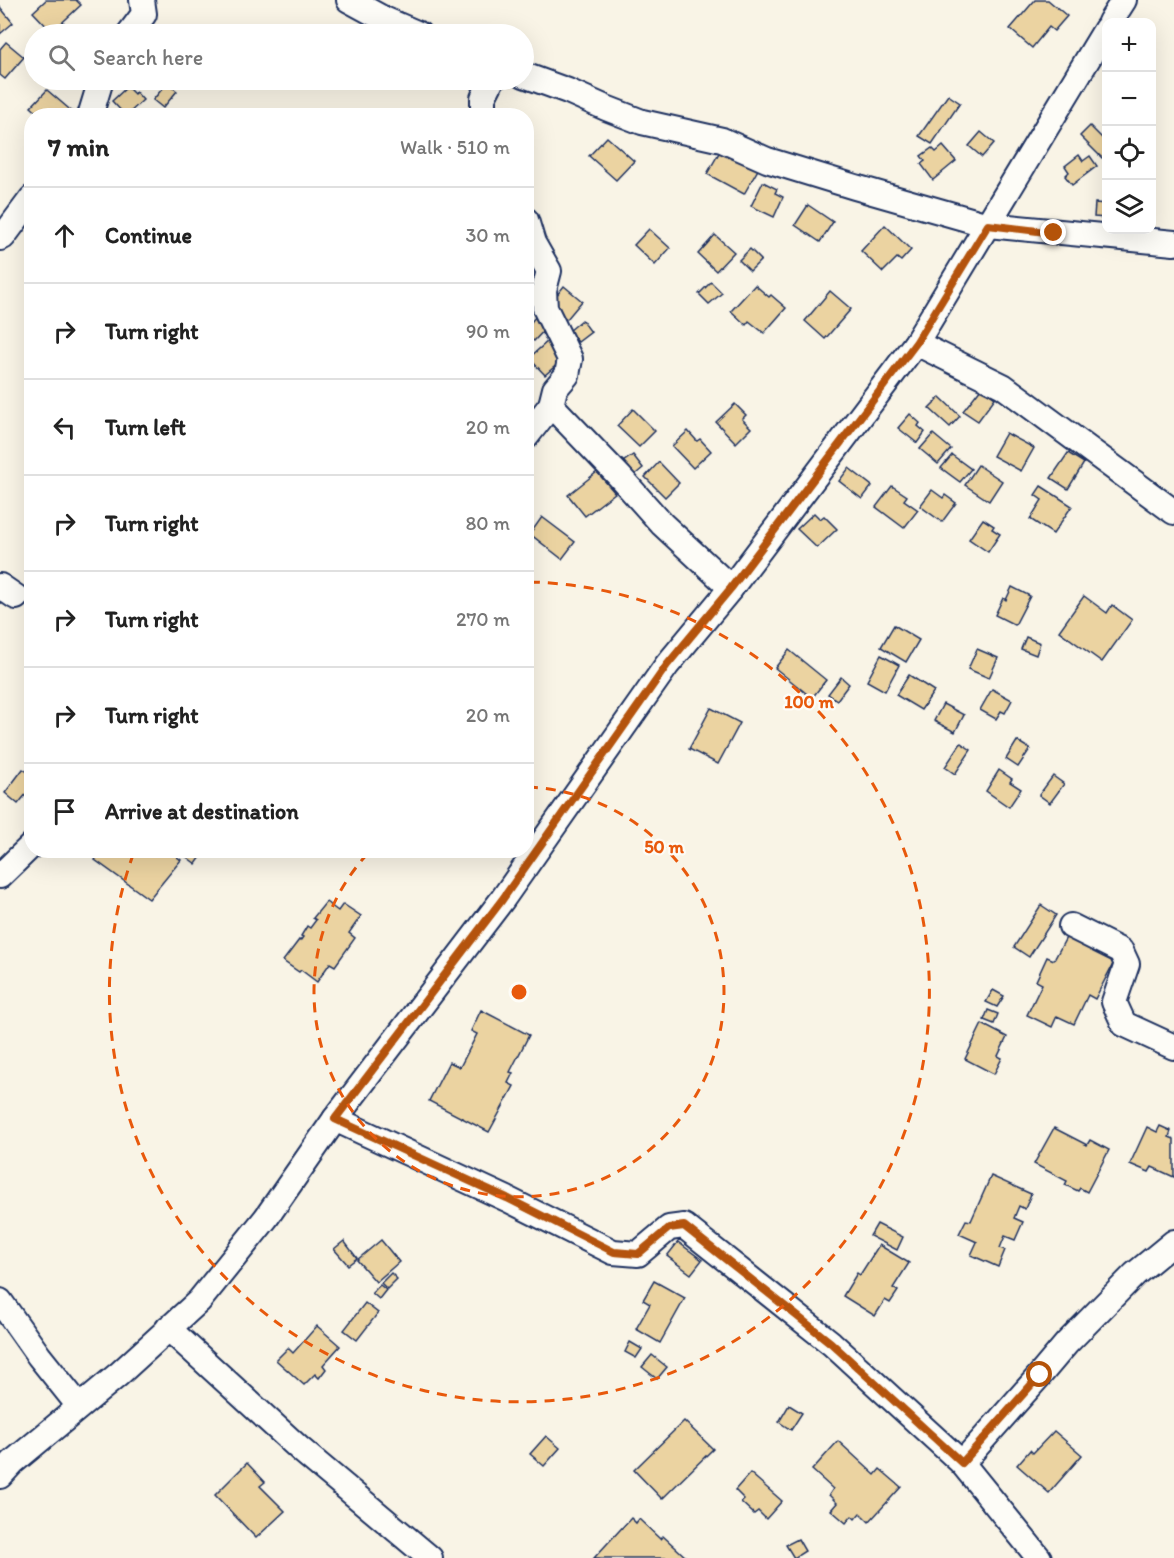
<!DOCTYPE html>
<meta charset="utf-8">
<style>
body{margin:0;font-family:Itim,sans-serif;background:#f2f2f2;color:#222}
.controls{position:absolute;right:18px;top:18px;display:grid;overflow:hidden;border-radius:12px;box-shadow:0 6px 24px #0002}
.controls button{width:54px;height:54px;display:grid;place-items:center;padding:0;border:0;border-bottom:2px solid #e0e0e0;background:#fff;color:#222;font:30px sans-serif}
.stop{position:absolute;width:18px;height:18px;margin:-14px;border:4px solid #b45309;border-radius:50%;background:#fff}
.stop.end{background:#b45309;border-color:#fff;box-shadow:0 2px 6px #0008}
.list{margin:0;padding:0;list-style:none}
h2{display:flex;justify-content:space-between;align-items:center;height:78px;margin:0;padding:0 24px;font-size:26px}
h2 small{font-size:20px;font-weight:400;color:#767676}
.list li{display:grid;grid-template-columns:39px 1fr auto;gap:18px;align-items:center;box-sizing:border-box;height:96px;padding:0 24px;border-top:2px solid #e0e0e0}
.list b{display:block;font-size:22px;white-space:nowrap}
.list em{font-size:20px;font-style:normal;color:#767676}
.icon{flex:none;width:33px;height:33px;fill:none;stroke:currentColor;stroke-width:2;stroke-linecap:round;stroke-linejoin:round}
.map{position:relative;flex:none;width:1174px;height:1558px;overflow:hidden}
.search{position:absolute;background:#fff;box-shadow:0 6px 24px #0002;left:24px;top:24px;width:510px;height:66px;display:flex;align-items:center;gap:15px;box-sizing:border-box;padding:0 21px;border-radius:33px;color:#767676;font-size:22px}
.panel{position:absolute;background:#fff;box-shadow:0 6px 24px #0002;left:24px;top:108px;width:510px;height:750px;border-radius:24px}
.map>svg:first-child{display:block}
.building{fill:#ebd3a1;stroke:#1b2f5e;stroke-width:1.5}
.lines{fill:none;stroke-linecap:round;stroke-linejoin:round}
.minor-casing{stroke:#1b2f5e;stroke-width:28}
.minor{stroke:#fdfcf7;stroke-width:24}
.route{stroke:#b45309;stroke-width:8}
.ring{fill:none;stroke:#e8590c;stroke-width:3;stroke-dasharray:10 8}
.centre{fill:#e8590c;stroke:#fdfcf7;stroke-width:3}
.ring-label{font-size:18px;text-anchor:middle;font-weight:bold;fill:#e8590c;stroke:#fdfcf7;stroke-width:4.5;stroke-linejoin:round;paint-order:stroke}
</style>
<div class="map">
<svg width="1174" height="1558" viewBox="0 0 1174 1558">
<rect width="100%" height="100%" fill="#f9f4e6"/>
<filter id="ink" filterUnits="userSpaceOnUse"><feTurbulence type="fractalNoise" baseFrequency=".0167" numOctaves="2"/><feDisplacementMap in="SourceGraphic" scale="12" xChannelSelector="R" yChannelSelector="G"/><feConvolveMatrix kernelMatrix="1 2 1 2 8 2 1 2 1" color-interpolation-filters="sRGB"/></filter>
<g filter="url(#ink)">
<g class="building">
<path d="M46,0H76L81,5L52,32L33,12Z"/>
<path d="M1035,0H1048L1067,16L1054,31L1049,27L1032,48L1010,29Z"/>
<path d="M0,7L13,23L0,34Z"/>
<path d="M6,42L24,57L5,79L0,75V49Z"/>
<path d="M353,80H370L365,87Z"/>
<path d="M167,83L177,91L163,108L153,100Z"/>
<path d="M127,87L134,94L136,92L143,100L126,116L112,101Z"/>
<path d="M47,90L75,114L73,116H41L31,107Z"/>
<path d="M948,95L960,103L932,144L919,136Z"/>
<path d="M1090,126L1106,142V154L1102,158L1080,136Z"/>
<path d="M981,132L994,143L982,157L969,146Z"/>
<path d="M607,137L634,161L616,180L589,156Z"/>
<path d="M723,146L760,166L744,194L707,174Z"/>
<path d="M943,146L956,161L933,180L921,164L925,161L921,156L932,148L936,152Z"/>
<path d="M1079,155L1083,161L1090,156L1097,166L1072,185L1065,176L1069,172L1065,166Z"/>
<path d="M763,182L777,189L775,193L783,197L774,217L751,206Z"/>
<path d="M1095,203L1106,204V218L1094,217Z"/>
<path d="M808,205L833,222L820,242L795,225Z"/>
<path d="M885,225L911,250L901,261L897,258L883,272L861,251Z"/>
<path d="M649,229L670,248L655,265L634,245Z"/>
<path d="M715,235L734,252L716,271L698,254Z"/>
<path d="M750,249L761,260L750,271L739,260Z"/>
<path d="M711,282L722,293L709,304L699,294Z"/>
<path d="M755,285L769,297L771,295L786,308L764,333L749,321L746,325L731,311Z"/>
<path d="M564,286L582,301L567,319L549,305Z"/>
<path d="M830,291L851,309L825,339L805,321Z"/>
<path d="M536,316L548,326L534,341L526,335V328Z"/>
<path d="M582,320L591,332L578,342L569,331Z"/>
<path d="M548,341L561,361L545,375L529,358Z"/>
<path d="M981,388L995,398L978,421L963,411Z"/>
<path d="M940,397L960,416L950,427L929,408Z"/>
<path d="M735,404L746,415L742,419L751,428L736,443L716,422Z"/>
<path d="M633,409L655,431L639,447L617,426Z"/>
<path d="M910,414L920,423L918,426L925,432L917,443L898,428Z"/>
<path d="M688,431L697,441L700,439L711,451L693,468L672,446Z"/>
<path d="M1006,433L1034,448L1021,471L993,456Z"/>
<path d="M933,434L951,449L938,464L920,449Z"/>
<path d="M1068,453L1084,463L1068,489L1051,478Z"/>
<path d="M633,455L643,468L631,478L620,464Z"/>
<path d="M952,455L971,469L960,482L941,468Z"/>
<path d="M659,462L679,483L665,497L645,477Z"/>
<path d="M978,465L1002,481L989,501L965,485Z"/>
<path d="M849,468L872,486L862,499L839,481Z"/>
<path d="M597,472L615,493L585,516L568,495Z"/>
<path d="M892,486L907,496L904,500L918,510L904,528L876,507Z"/>
<path d="M1041,486L1072,506L1053,534L1030,519L1042,500L1035,495Z"/>
<path d="M932,490L943,498L945,495L956,503L942,522L920,506Z"/>
<path d="M814,513L820,519L824,516L837,529L817,548L797,529Z"/>
<path d="M542,517L575,542L562,559L530,534Z"/>
<path d="M983,519L994,526L992,529L1000,534L988,552L969,539Z"/>
<path d="M1012,587L1030,596L1015,625L995,615L1003,598L1006,600Z"/>
<path d="M1084,596L1107,613L1112,605L1132,620L1102,662L1059,631Z"/>
<path d="M894,625L919,640L906,662L881,647Z"/>
<path d="M1026,637L1040,643L1036,655L1021,649Z"/>
<path d="M977,649L998,658L989,678L968,669Z"/>
<path d="M789,650L826,680L812,698L775,668Z"/>
<path d="M881,655L899,665L885,691L867,681Z"/>
<path d="M909,675L934,691L921,710L896,695Z"/>
<path d="M841,677L849,684L837,700L828,694Z"/>
<path d="M992,689L1012,700L1005,713L1001,711L996,719L980,710Z"/>
<path d="M943,704L964,715L955,732L934,721Z"/>
<path d="M711,708L740,723L718,764L689,749Z"/>
<path d="M1017,741L1030,749L1018,767L1006,759Z"/>
<path d="M961,743L971,750L955,774L945,767Z"/>
<path d="M23,769L32,775V787L18,804L5,793Z"/>
<path d="M999,770L1012,779L1010,782L1021,789L1009,807L986,791Z"/>
<path d="M1053,776L1064,784L1050,803L1039,795Z"/>
<path d="M101,850H206L196,864L180,852L177,857L181,860L149,899L95,860Z"/>
<path d="M326,902L338,911L343,904L361,916L349,933L355,938L335,966L330,963L317,982L301,970L299,972L283,961L299,940L300,941L303,937L301,936L307,926L310,928L316,920L313,918Z"/>
<path d="M1041,905L1056,915L1029,957L1014,947Z"/>
<path d="M1068,934L1116,958L1095,999L1088,995L1074,1024L1057,1016L1052,1027L1027,1015L1042,984L1036,981L1047,957L1054,960Z"/>
<path d="M993,990L1004,996L997,1007L986,1002Z"/>
<path d="M481,1010L529,1035L510,1072L513,1073L508,1083L514,1086L489,1132L429,1101L449,1062L460,1067L477,1034L471,1031Z"/>
<path d="M988,1010L998,1014L994,1024L984,1020Z"/>
<path d="M982,1024L1007,1037L998,1056L1002,1058L994,1074L965,1059Z"/>
<path d="M1160,1126L1171,1131L1169,1137L1174,1139V1177L1152,1167L1149,1172L1130,1164L1147,1127L1157,1132Z"/>
<path d="M1054,1128L1087,1145L1090,1140L1109,1150L1087,1192L1080,1188L1078,1191L1065,1185L1067,1181L1034,1164Z"/>
<path d="M991,1176L1031,1194L1025,1209L1019,1206L1014,1218L1023,1222L1015,1240L1005,1236L1000,1248L1005,1250L998,1267L971,1255L977,1242L959,1234L966,1220L971,1221Z"/>
<path d="M877,1224L903,1237L897,1250L870,1236Z"/>
<path d="M381,1240L399,1262L376,1282L357,1260Z"/>
<path d="M344,1241L357,1258L348,1265L334,1249Z"/>
<path d="M678,1242L702,1260L691,1274L667,1256Z"/>
<path d="M879,1245L909,1263L893,1288L898,1291L890,1303L885,1300L875,1316L843,1296L857,1273L860,1275Z"/>
<path d="M391,1273L397,1279L387,1289L381,1283Z"/>
<path d="M654,1281L685,1298L660,1343L636,1329L650,1304L643,1300Z"/>
<path d="M380,1285L386,1290L379,1299L372,1293Z"/>
<path d="M365,1303L378,1313L357,1340L344,1330Z"/>
<path d="M317,1326L340,1346L323,1365L326,1369L319,1378L315,1374L304,1385L276,1360L288,1348L293,1353Z"/>
<path d="M630,1342L642,1349L636,1358L625,1352Z"/>
<path d="M652,1355L667,1367L657,1379L642,1367Z"/>
<path d="M789,1405L802,1413L791,1430L779,1422Z"/>
<path d="M684,1421L713,1449L662,1499L634,1470Z"/>
<path d="M1054,1431L1082,1455L1049,1493L1017,1465L1030,1450L1033,1453Z"/>
<path d="M546,1436L560,1448L544,1466L530,1454Z"/>
<path d="M838,1441L875,1475L880,1469L901,1487L869,1522L860,1513L855,1519L852,1516L846,1523L831,1510L837,1503L829,1495L833,1489L812,1470Z"/>
<path d="M247,1463L265,1482L260,1486L285,1511L256,1538L215,1495Z"/>
<path d="M750,1473L782,1501L766,1519L758,1511L754,1514L741,1502L744,1499L735,1490Z"/>
<path d="M631,1518L636,1523L639,1519L660,1539L663,1536L687,1558H594Z"/>
<path d="M798,1539L805,1551L794,1558L786,1545Z"/>
</g>
<g class="lines">
<g class="minor-casing">
<g id="minor">
<path d="M349,0L384,19L419,34"/>
<path d="M1110,22L1124,0"/>
<path d="M129,34L144,14L142,0"/>
<path d="M524,75L568,91L606,108L642,122L722,140L767,160L855,187L988,225L1174,243"/>
<path d="M90,116L101,80"/>
<path d="M483,116V98L492,80"/>
<path d="M526,220L533,243L549,271L544,290L545,308L570,359L567,375L555,389L551,405L620,477L662,524L731,588"/>
<path d="M0,238L3,237L32,198"/>
<path d="M916,343L1003,386L1174,512"/>
<path d="M526,437L551,405"/>
<path d="M0,586L16,597"/>
<path d="M0,876L32,845"/>
<path d="M1071,926L1121,951L1127,964L1114,1002L1124,1024L1174,1047"/>
<path d="M335,1119L507,1199L613,1252L638,1254L669,1228L684,1226L831,1343L962,1463L1039,1558"/>
<path d="M0,1301L39,1356L79,1406"/>
<path d="M168,1328L300,1449L430,1558"/>
<path d="M962,1463L1040,1375L1067,1343L1135,1274L1174,1242"/>
<path d="M0,1476L13,1462L119,1374L199,1301L266,1218L335,1119L502,900L667,665L731,588L916,343L1106,29"/>
</g>
</g>
<use href="#minor" class="minor"/>
</g>
</g>
<g class="lines" filter="url(#ink)">
<path class="route" d="M1040,1375L962,1463L831,1343L684,1226L669,1228L638,1254L614,1252L507,1198L335,1119L502,900L667,665L731,588L916,343L988,225L1054,233"/>
</g>
<g class="ring">
<path d="M528 787A205 205 0 1 1 370 851"/>
<path d="M530 582A410 410 0 1 1 134 852"/>
</g>
<circle cx="519" cy="992" r="9" class="centre"/>
<g class="ring-label">
<text x="809" y="708">100 m</text>
<text x="664" y="853">50 m</text>
</g>
</svg>
<div class="controls">
<button>+</button>
<button>−</button>
<button><svg class="icon" aria-label="locate" viewBox="0 0 24 24"><circle cx="12" cy="12" r="6"/><path d="M12 2v4M12 18v4M2 12h4M18 12h4"/></svg></button>
<button><svg class="icon" aria-label="layers" viewBox="0 0 24 24"><path d="M12 4l9 5-9 5-9-5zM3 14l9 5 9-5"/></svg></button>
</div>
<div class="stop" style="left:1040px;top:1375px"></div>
<div class="stop end" style="left:1054px;top:233px"></div>
<div class="search"><svg class="icon" aria-label="search" viewBox="0 0 24 24"><circle cx="10" cy="10" r="6"/><path d="M15 15l6 6"/></svg>Search here</div>
<section class="panel">
<h2>7 min<small>Walk · 510 m</small></h2>
<ul class="list">
<li><svg class="icon" aria-label="ahead" viewBox="0 0 24 24"><path d="M12 20V5M6 11l6-6 6 6"/></svg><div><b>Continue</b></div><em>30 m</em></li>
<li><svg class="icon" aria-label="right" viewBox="0 0 24 24"><path d="M7 20v-9h11M14 6l5 5-5 5"/></svg><div><b>Turn right</b></div><em>90 m</em></li>
<li><svg class="icon" aria-label="left" viewBox="0 0 24 24"><path d="M17 20v-9H6M10 6l-5 5 5 5"/></svg><div><b>Turn left</b></div><em>20 m</em></li>
<li><svg class="icon" aria-label="right" viewBox="0 0 24 24"><path d="M7 20v-9h11M14 6l5 5-5 5"/></svg><div><b>Turn right</b></div><em>80 m</em></li>
<li><svg class="icon" aria-label="right" viewBox="0 0 24 24"><path d="M7 20v-9h11M14 6l5 5-5 5"/></svg><div><b>Turn right</b></div><em>270 m</em></li>
<li><svg class="icon" aria-label="right" viewBox="0 0 24 24"><path d="M7 20v-9h11M14 6l5 5-5 5"/></svg><div><b>Turn right</b></div><em>20 m</em></li>
<li><svg class="icon" aria-label="arrive" viewBox="0 0 24 24"><path d="M6 21V4h12l-3 4 3 4H6"/></svg><div><b>Arrive at destination</b></div></li>
</ul>
</section>
</div>
